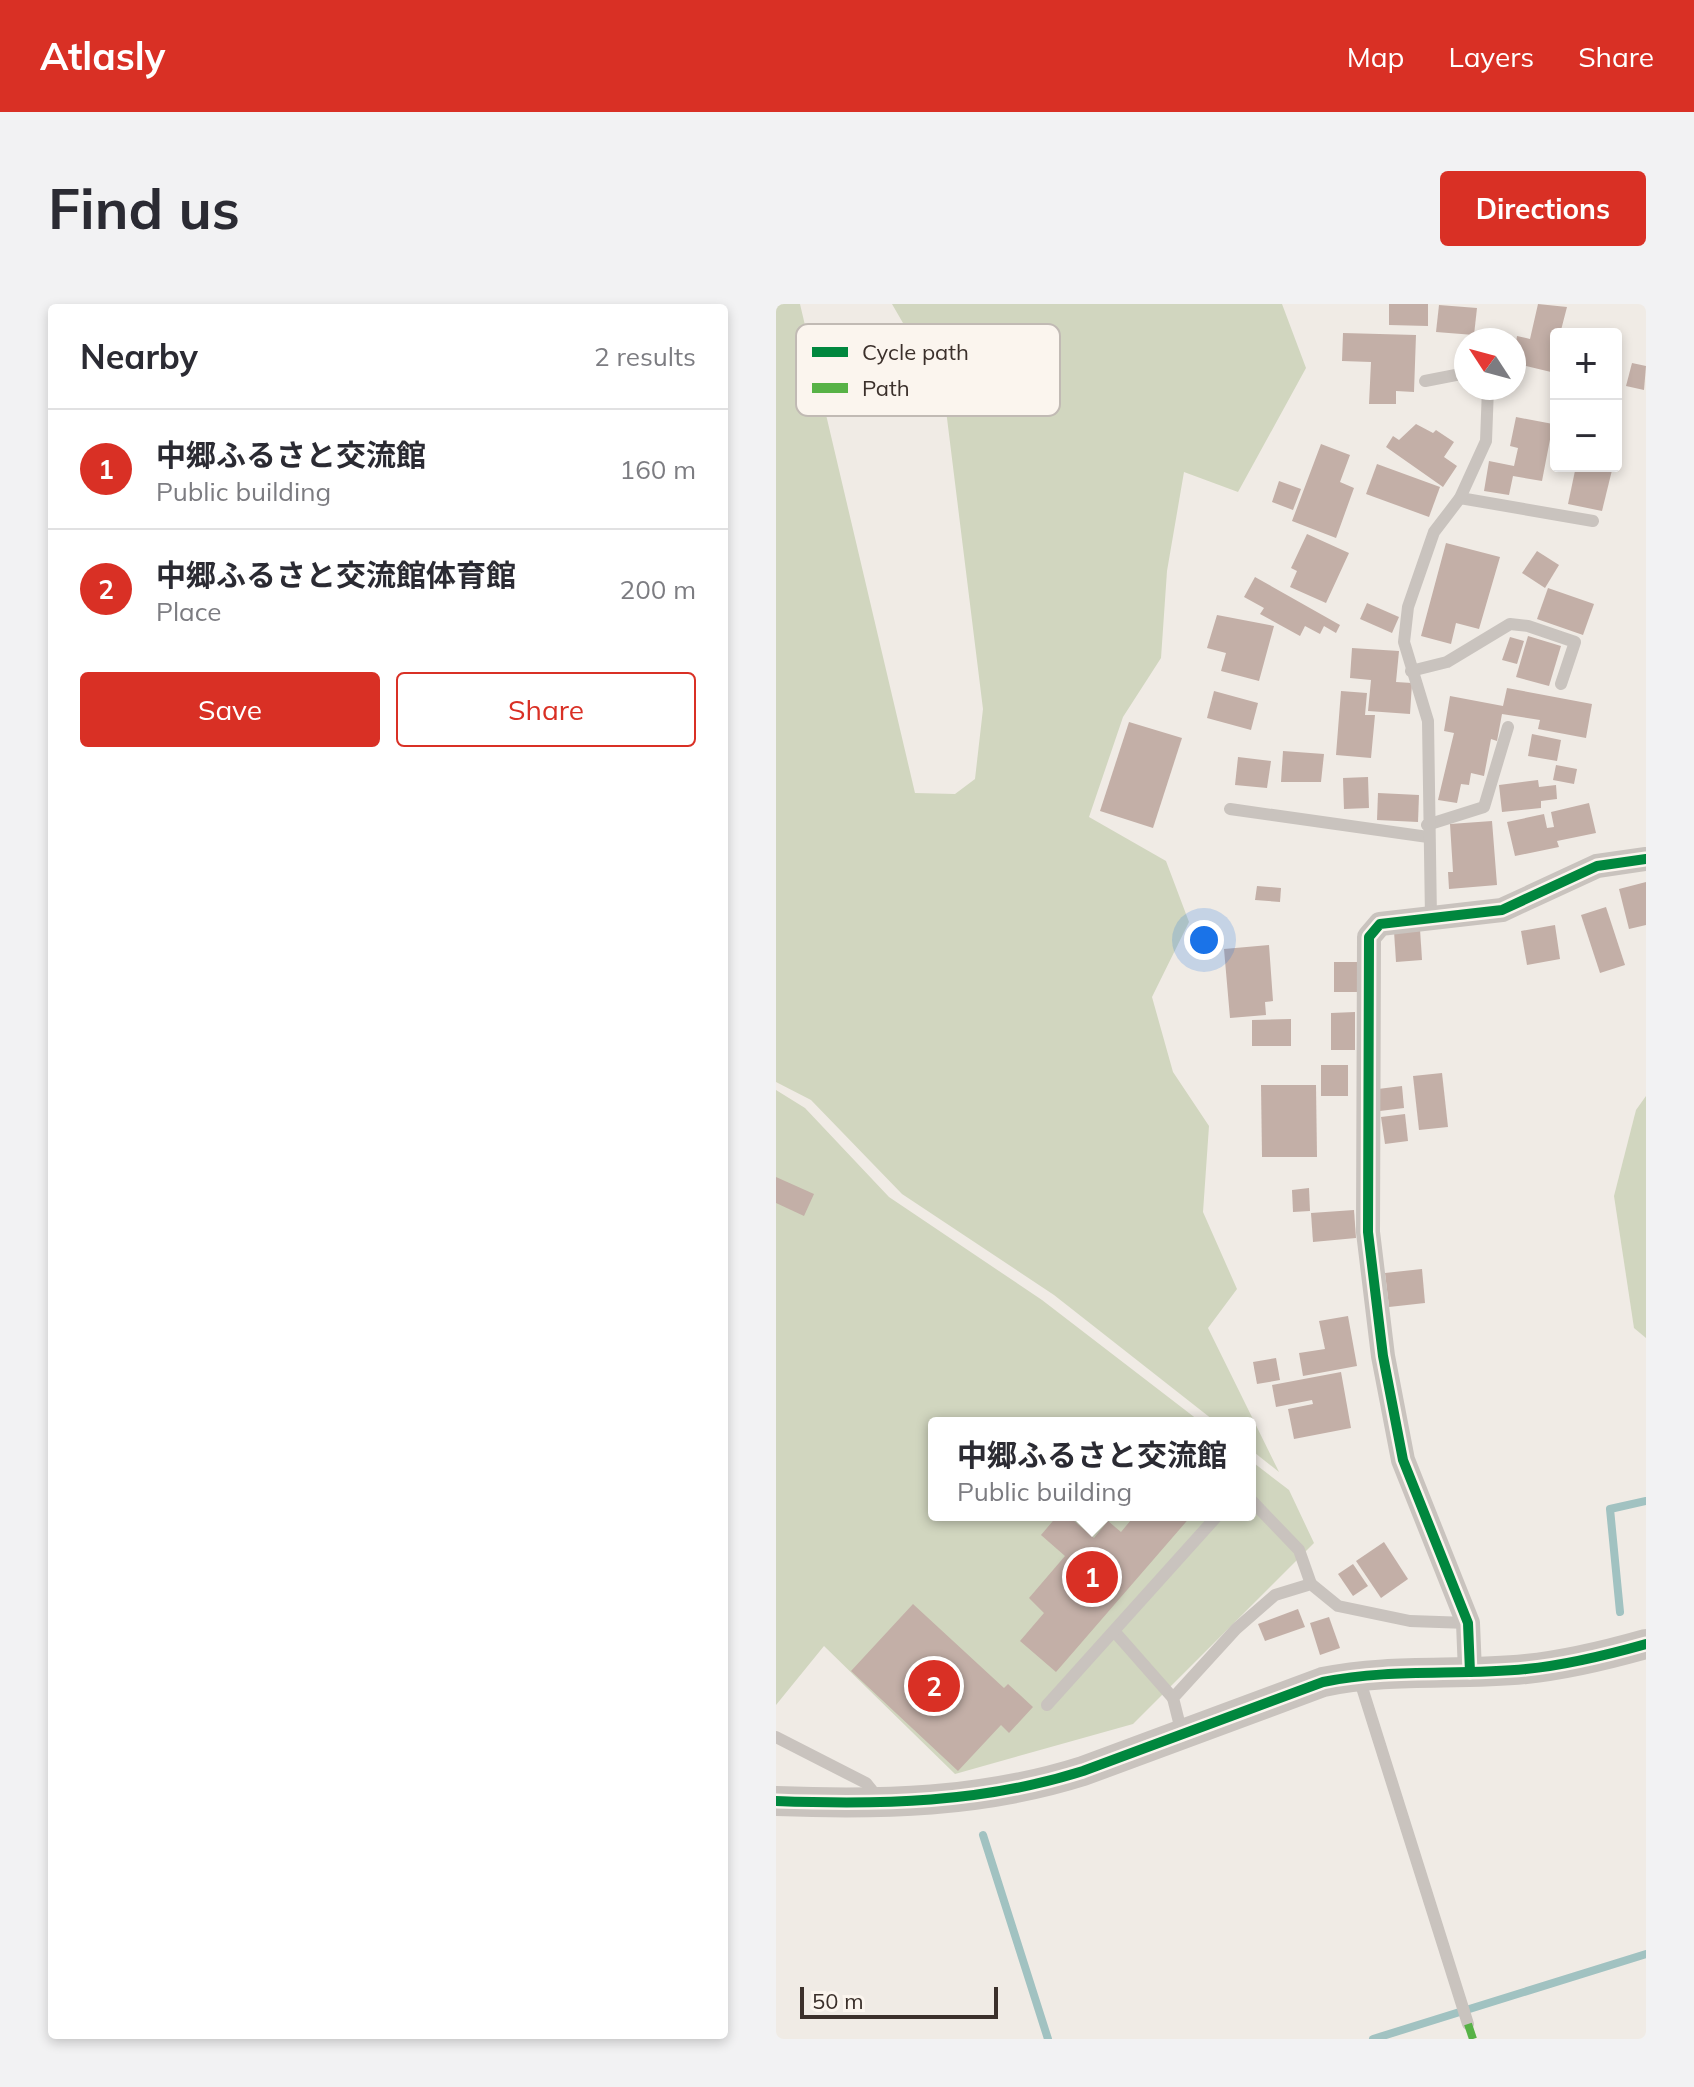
<!DOCTYPE html>
<meta charset="utf-8">
<style>
body{margin:0;font-family:Mulish,"Noto Sans JP",sans-serif;background:#f2f2f3;color:#2b2b33}
.controls{position:absolute;right:24px;top:24px;display:grid;overflow:hidden;border-radius:8px;box-shadow:0 4px 12px #0003}
.controls button{width:72px;height:72px;display:grid;place-items:center;padding:0;border:0;border-bottom:2px solid #e1e1e2;background:#fff;color:#2b2b33;font:40px sans-serif}
.compass{position:absolute;left:678px;top:24px;width:72px;height:72px;border-radius:50%;background:#fff;box-shadow:0 4px 12px #0003;rotate:306deg}
.scale{position:absolute;left:24px;bottom:20px;width:198px;box-sizing:border-box;padding-left:8px;border:4px solid #3b302b;border-top:0;font-size:22px;line-height:28px;white-space:nowrap;color:#3b302b;-webkit-text-stroke:6px #fbf5ee;paint-order:stroke}
.you{position:absolute;left:428px;top:636px;width:28px;height:28px;margin:-20px;border:6px solid #fff;border-radius:50%;background:#1a73e8;box-shadow:0 0 0 12px #1a73e833}
.badge{display:grid;place-items:center;width:52px;height:52px;border-radius:50%;background:#d93025;color:#fff;font-size:26px;font-weight:700}
.pin{position:absolute;translate:-50% -50%;border:4px solid #fff;box-shadow:0 2px 8px #0006}
.popup{position:absolute;left:152px;top:1113px;width:328px;height:104px;box-sizing:border-box;display:grid;place-content:center;border-radius:8px;background:#fff;filter:drop-shadow(0 2px 6px #0005);font-size:26px;white-space:nowrap;color:#7c7c81}
.popup b{font-size:30px;color:#2b2b33}
.popup::after{content:'';position:absolute;left:50%;top:100%;margin-left:-16px;border:16px solid transparent;border-top-color:#fff}
.list{margin:0;padding:0;list-style:none}
h2{display:flex;justify-content:space-between;align-items:center;height:104px;margin:0;padding:0 32px;font-size:34px}
h2 small{font-size:26px;font-weight:400;color:#7c7c81}
.list li{display:grid;grid-template-columns:52px 1fr auto;gap:24px;align-items:center;box-sizing:border-box;height:120px;padding:0 32px;border-top:2px solid #e1e1e2}
.list b{display:block;font-size:30px;white-space:nowrap}
.list p{margin:0;font-size:26px;white-space:nowrap;color:#7c7c81}
.list em{font-size:26px;font-style:normal;color:#7c7c81}
.actions{display:flex;gap:16px;padding:24px 32px}
.actions a{flex:1;padding:18px 0;border:2px solid #d93025;border-radius:8px;text-align:center;font-size:28px;color:#d93025}
.actions .main{background:#d93025;color:#fff}
.map{position:relative;flex:none;width:870px;height:1735px;overflow:hidden;border-radius:8px}
header{display:flex;align-items:center;gap:48px;box-sizing:border-box;height:112px;padding:0 40px;background:#d93025;color:#fff}
header strong{font-size:38px}
nav{display:flex;gap:44px;margin-inline-start:auto;font-size:28px}
.intro{display:flex;align-items:center;justify-content:space-between;box-sizing:border-box;height:192px;padding:0 48px}
h1{margin:0;font-size:56px}
.button{padding:20px 36px;border-radius:8px;background:#d93025;color:#fff;font-size:28px;font-weight:700}
main{display:flex;gap:48px;padding:0 48px}
aside{flex:1;background:#fff;border-radius:8px;box-shadow:0 4px 12px #0003}
.map>svg:first-child{display:block}
.green{fill:#d1d6bf}
.lines{fill:none;stroke-linecap:round;stroke-linejoin:round}
.stream{stroke:#a1c2c1;stroke-width:8}
.building{fill:#c3afa7}
.service{stroke:#c9c3be;stroke-width:12}
.minor{stroke:#c9c3be;stroke-width:24}
.tertiary{stroke:#c9c3be;stroke-width:30}
.quiet{stroke:#57b246;stroke-width:8;stroke-dasharray:16 8;stroke-linecap:butt}
.cycleway-casing{stroke:#fbf5ee;stroke-width:15}
.cycleway{stroke:#00873e;stroke-width:10}
.key{fill:#fbf5ee;stroke:#c1bab4;stroke-width:2}
.key-label{font-size:22px;fill:#3b302b}
</style>
<header>
<strong>Atlasly</strong>
<nav><a>Map</a><a>Layers</a><a>Share</a></nav>
</header>
<div class="intro"><h1>Find us</h1><a class="button">Directions</a></div>
<main>
<aside>
<h2>Nearby<small>2 results</small></h2>
<ul class="list">
<li><span class="badge">1</span><div><b>中郷ふるさと交流館</b><p>Public building</p></div><em>160 m</em></li>
<li><span class="badge">2</span><div><b>中郷ふるさと交流館体育館</b><p>Place</p></div><em>200 m</em></li>
</ul>
<div class="actions"><a class="main">Save</a><a>Share</a></div>
</aside>
<div class="map">
<svg width="870" height="1735" viewBox="0 0 870 1735">
<rect width="100%" height="100%" fill="#f0ebe5"/>
<g class="green">
<path d="M0,0H24L139,489L179,490L199,475L207,405L168,90L116,0H506L530,64L462,188L408,168L391,267L385,354L347,413L313,513L390,557L413,618L376,693L397,768L433,822L427,908L461,985L432,1024L503,1168L474,1145V1119H441L278,991L126,890L35,796L0,778Z"/>
<path d="M0,786L29,804L113,893L266,996L426,1119H158V1211H474V1156L513,1186L538,1239L357,1420L179,1470L48,1342L0,1401Z"/>
<path d="M870,792V1034L858,1024L838,892L860,806Z"/>
</g>
<g class="lines">
<g class="stream">
<path d="M844,1308L834,1205L870,1197"/>
<path d="M207,1531L272,1735"/>
<path d="M597,1735L870,1650"/>
</g>
</g>
<g class="building">
<path d="M613,0H652V22L613,21Z"/>
<path d="M762,0L791,3L784,30H780L775,68L746,61L748,54L738,52L741,32L754,35Z"/>
<path d="M663,1L701,4L698,31L660,28Z"/>
<path d="M567,29L640,31L638,88L620,87V100H593L595,58L566,57Z"/>
<path d="M856,59L870,62L868,86L850,82Z"/>
<path d="M740,113L777,120L766,177L737,172L733,191L708,187L713,157L738,162L742,144L734,142Z"/>
<path d="M640,120L657,129L660,126L678,138L668,153L681,162L667,183L610,143L617,132L623,136Z"/>
<path d="M545,140L574,151L564,178L578,184L560,234L516,217Z"/>
<path d="M601,160L664,183L653,213L590,190Z"/>
<path d="M800,162H837L826,207L792,200Z"/>
<path d="M503,177L525,185L517,206L496,198Z"/>
<path d="M531,230L573,249L550,299L514,283L521,267L515,264Z"/>
<path d="M670,239L724,253L703,325L680,319L675,340L645,332Z"/>
<path d="M761,247L783,261L769,284L746,269Z"/>
<path d="M479,273L564,321L560,329L548,322L544,330L529,322L524,332L484,310L488,304L468,293Z"/>
<path d="M772,284L818,300L807,331L761,315Z"/>
<path d="M591,299L623,313L616,329L584,315Z"/>
<path d="M441,311L498,322L483,377L445,367L450,349L431,344Z"/>
<path d="M752,332L785,342L773,382L740,373Z"/>
<path d="M734,333L748,337L741,360L726,356Z"/>
<path d="M576,344L623,347L620,378L636,379L634,410L592,407L595,376L574,374Z"/>
<path d="M731,384L816,400L810,434L762,425L764,416L726,410L721,437L715,435L708,472L695,469L693,481L685,480L681,499L662,496L678,429L668,427L674,392L727,402Z"/>
<path d="M438,387L482,399L475,426L431,414Z"/>
<path d="M565,387L591,389L589,411H599L595,454L560,451Z"/>
<path d="M353,418L406,434L377,524L324,507Z"/>
<path d="M756,430L785,436L781,457L752,452Z"/>
<path d="M507,447L548,450L545,478H505Z"/>
<path d="M462,453L495,457L491,484L459,481Z"/>
<path d="M780,461L801,465L798,480L777,476Z"/>
<path d="M592,473L593,504L568,505L567,474Z"/>
<path d="M762,476L763,483L780,481L781,495L765,497V504L726,508L723,481Z"/>
<path d="M602,489L643,491L642,518L601,516Z"/>
<path d="M813,499L820,529L781,537L783,543L739,552L731,518L768,510L771,524L778,523L775,508Z"/>
<path d="M716,517L721,581L673,585L672,568H677L674,520Z"/>
<path d="M870,578V621L853,625L843,585Z"/>
<path d="M481,582L505,584L504,598L479,596Z"/>
<path d="M830,603L849,661L824,669L805,611Z"/>
<path d="M779,621L784,655L751,661L745,627Z"/>
<path d="M644,625L646,656L620,658L618,627Z"/>
<path d="M493,641L497,697L489,698L490,711L454,714L448,645Z"/>
<rect x="558" y="658" width="24" height="30"/>
<path d="M579,708V746H555V709Z"/>
<path d="M515,715V742H476V716Z"/>
<rect x="545" y="761" width="27" height="31"/>
<path d="M666,769L672,823L643,826L637,772Z"/>
<path d="M485,781H540L541,853H486Z"/>
<path d="M626,782L628,804L604,807L602,785Z"/>
<path d="M629,810L632,837L609,840L605,813Z"/>
<path d="M0,873L38,890L28,912L0,899Z"/>
<path d="M533,884L534,907L517,908L516,886Z"/>
<path d="M578,906L580,934L537,938L535,909Z"/>
<path d="M646,965L649,999L613,1003L609,969Z"/>
<path d="M572,1012L581,1062L527,1072L523,1049L549,1045L543,1017Z"/>
<path d="M500,1054L504,1076L481,1080L477,1058Z"/>
<path d="M565,1068L575,1124L518,1135L512,1105L537,1100L536,1096L500,1103L496,1081Z"/>
<path d="M282,1211H291L318,1234L332,1217L345,1228L355,1216L350,1211H416L280,1368L244,1337L268,1309L253,1294L289,1252L265,1231Z"/>
<path d="M608,1238L632,1275L605,1294L580,1257Z"/>
<path d="M577,1260L592,1282L577,1292L562,1270Z"/>
<path d="M137,1300L228,1384L232,1380L257,1403L233,1429L225,1421L182,1467L75,1367Z"/>
<path d="M522,1305L529,1323L489,1337L482,1320Z"/>
<path d="M553,1313L564,1344L544,1351L534,1319Z"/>
</g>
<g class="lines">
<g class="service">
<path d="M649,77L690,69"/>
<path d="M684,194L817,217"/>
<path d="M635,367L671,358L734,320L752,322L799,338L785,380"/>
<path d="M454,505L652,533"/>
<path d="M651,521L708,503L732,423"/>
<path d="M655,614L652,417L628,338L632,303L658,228L684,194L710,137L712,84"/>
<path d="M474,1195L523,1246L535,1280"/>
<path d="M338,1327L397,1394"/>
<path d="M583,1374L692,1720"/>
<path d="M271,1401L442,1211"/>
<path d="M406,1430L397,1394L460,1325L499,1291L535,1280L562,1302L634,1317L692,1319"/>
<path d="M0,1433L90,1479L102,1494"/>
</g>
<path class="minor" d="M694,1368L692,1319L627,1156L607,1052L592,928L593,633L604,620L726,606L821,562L870,555"/>
<path class="tertiary" d="M0,1497C105,1501 206,1499 307,1467L547,1378C614,1364 682,1372 750,1365C791,1361 831,1351 870,1340"/>
<path class="quiet" d="M692,1720L697,1735"/>
<g class="cycleway-casing">
<g id="cycleway">
<path d="M694,1368L692,1319L627,1156L607,1052L592,928L593,633L604,620L726,606L821,562L870,555"/>
<path d="M0,1497C105,1501 206,1499 307,1467L547,1378C614,1364 682,1372 750,1365C791,1361 831,1351 870,1340"/>
</g>
</g>
<use href="#cycleway" class="cycleway"/>
</g>
<rect x="20" y="20" width="264" height="92" rx="12" class="key"/>
<rect x="36" y="43" width="36" height="10" fill="#00873e"/>
<rect x="36" y="79" width="36" height="10" fill="#57b246"/>
<g class="key-label">
<text x="86" y="56">Cycle path</text>
<text x="86" y="92">Path</text>
</g>
</svg>
<div class="controls">
<button>+</button>
<button>−</button>
</div>
<svg class="compass" viewBox="-18 -18 36 36"><path d="M0-13l5 13h-10z" fill="#e53935"/><path d="M0 13l5-13h-10z" fill="#7c7c81"/></svg>
<div class="scale">50 m</div>
<div class="you"></div>
<div class="pin badge" style="left:316px;top:1273px">1</div>
<div class="popup"><b>中郷ふるさと交流館</b>Public building</div>
<div class="pin badge" style="left:158px;top:1382px">2</div>
</div>
</main>
